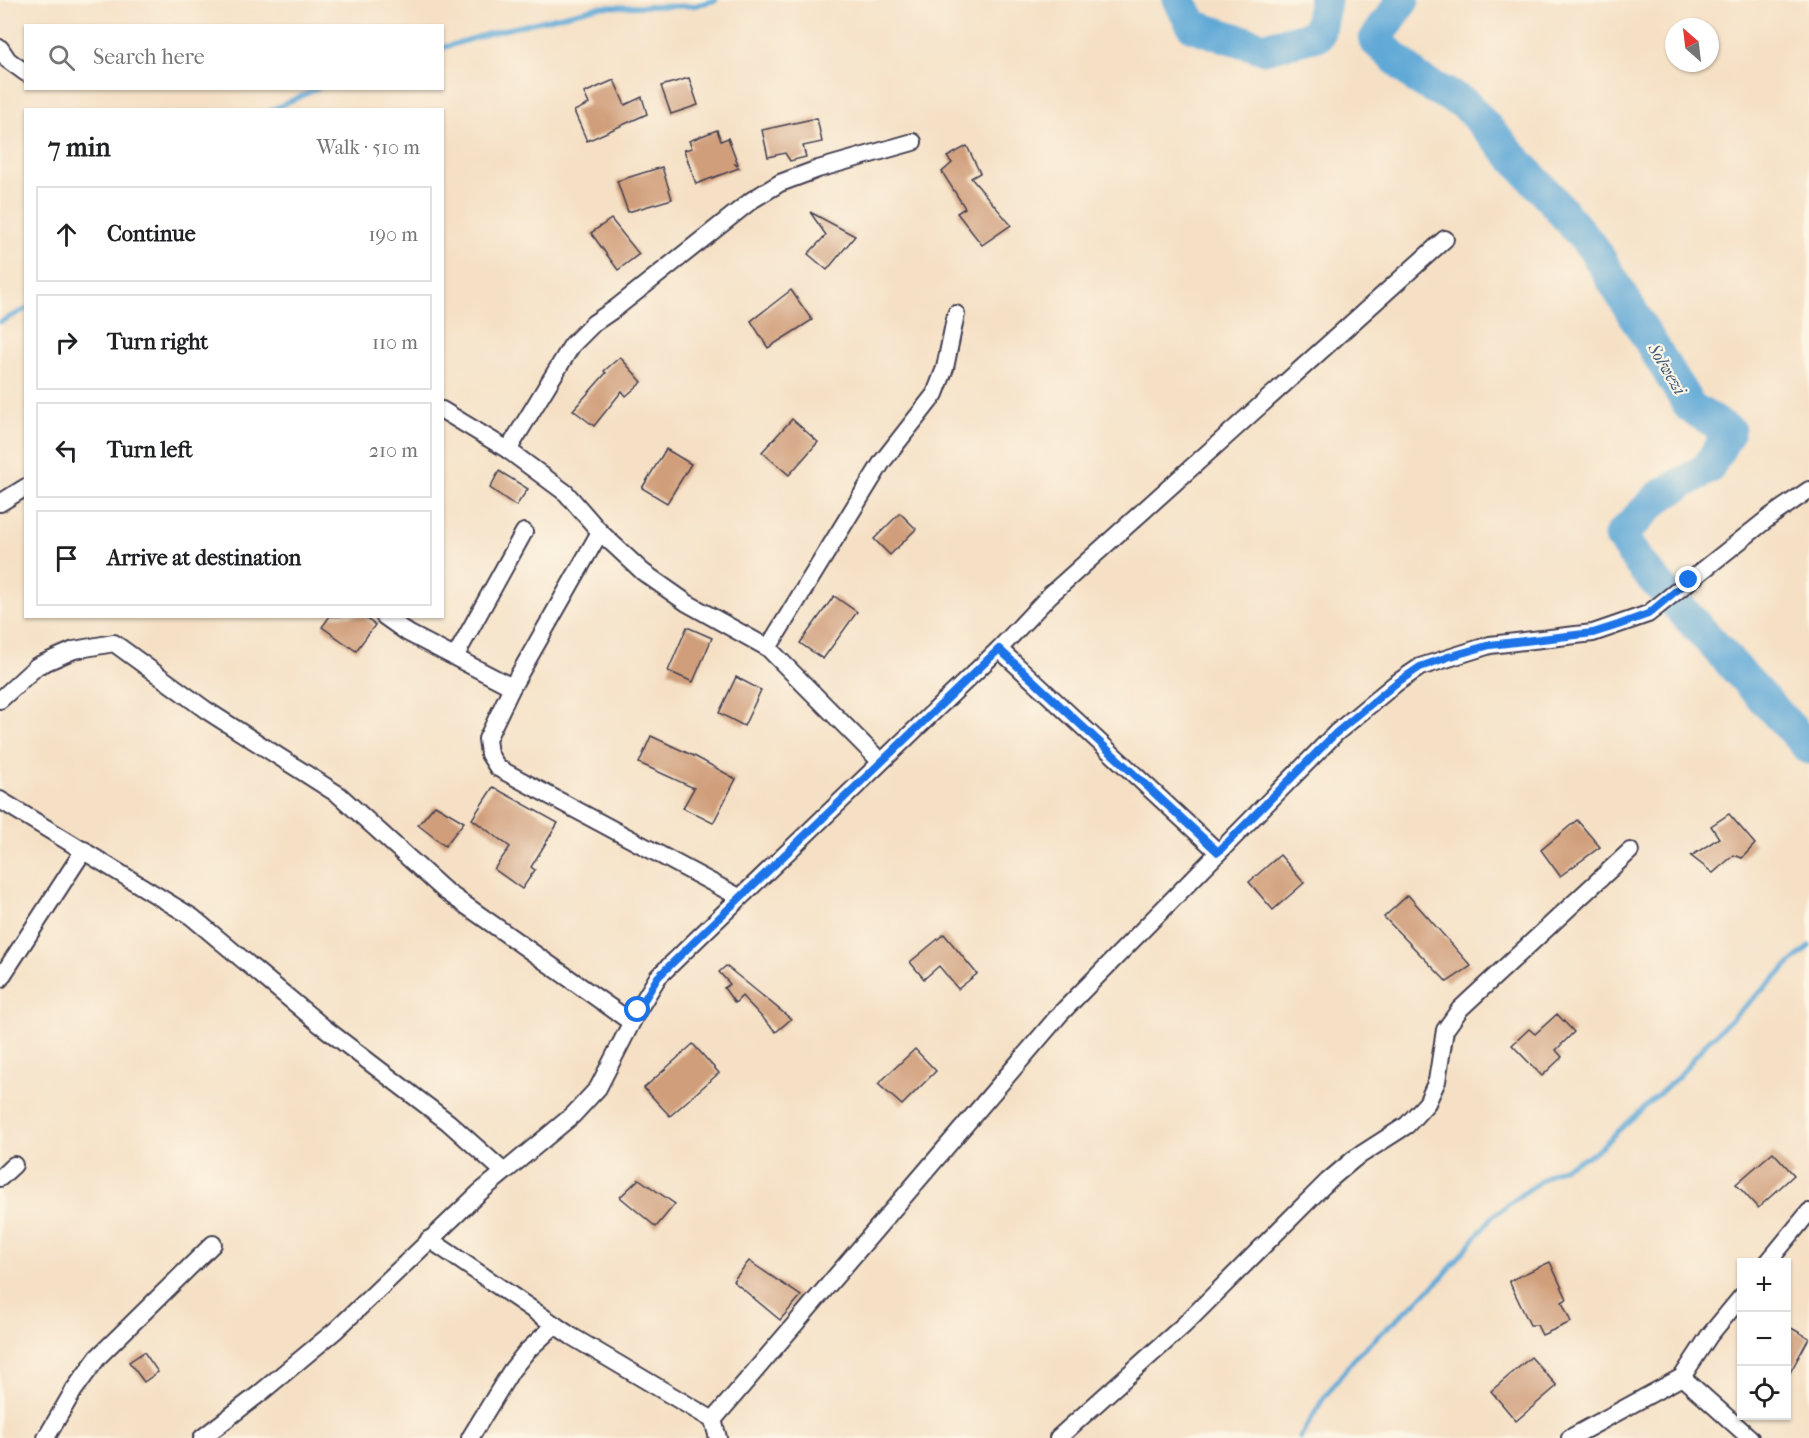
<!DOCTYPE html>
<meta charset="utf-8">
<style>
body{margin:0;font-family:"IM FELL French Canon",serif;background:#f6f6f6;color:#202124}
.controls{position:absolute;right:18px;bottom:18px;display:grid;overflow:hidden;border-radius:0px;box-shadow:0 2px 4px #0004}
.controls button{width:54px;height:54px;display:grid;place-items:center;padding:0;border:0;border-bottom:2px solid #e0e0e0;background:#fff;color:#202124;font:30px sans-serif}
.compass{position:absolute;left:1665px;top:18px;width:54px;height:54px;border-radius:50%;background:#fff;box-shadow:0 2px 4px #0004;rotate:332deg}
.stop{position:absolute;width:18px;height:18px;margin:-14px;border:4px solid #1a73e8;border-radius:50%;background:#fff}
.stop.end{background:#1a73e8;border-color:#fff;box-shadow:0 2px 6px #0008}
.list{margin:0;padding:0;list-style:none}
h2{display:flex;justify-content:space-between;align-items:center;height:78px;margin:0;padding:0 24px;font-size:26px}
h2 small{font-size:20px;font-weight:400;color:#757577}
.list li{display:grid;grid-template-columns:39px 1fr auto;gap:18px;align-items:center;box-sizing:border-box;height:96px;margin:0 12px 12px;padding:0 12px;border:2px solid #e0e0e0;border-radius:0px}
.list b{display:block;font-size:22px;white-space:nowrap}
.list em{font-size:20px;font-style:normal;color:#757577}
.icon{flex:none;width:33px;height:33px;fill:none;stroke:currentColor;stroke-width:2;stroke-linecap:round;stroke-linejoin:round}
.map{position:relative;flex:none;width:1809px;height:1438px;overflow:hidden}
.search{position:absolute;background:#fff;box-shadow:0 2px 4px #0004;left:24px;top:24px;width:420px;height:66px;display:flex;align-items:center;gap:15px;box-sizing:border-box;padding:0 21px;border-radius:0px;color:#757577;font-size:22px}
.panel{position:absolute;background:#fff;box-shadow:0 2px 4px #0004;left:24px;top:108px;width:420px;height:510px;border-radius:0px}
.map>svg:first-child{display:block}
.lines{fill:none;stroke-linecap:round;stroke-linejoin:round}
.stream{stroke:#60a9d7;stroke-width:5}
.river{stroke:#60a9d7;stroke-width:33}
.building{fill:#d09e7a}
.street-casing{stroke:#423e50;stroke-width:20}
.street{stroke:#fff;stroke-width:16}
.route{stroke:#1a73e8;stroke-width:8}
.labels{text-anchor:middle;stroke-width:4.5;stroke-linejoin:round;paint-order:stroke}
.water-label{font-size:18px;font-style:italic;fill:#3b5879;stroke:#fcf5e5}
</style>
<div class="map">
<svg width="1809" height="1438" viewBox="0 0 1809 1438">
<rect width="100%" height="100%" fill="#fcf5e5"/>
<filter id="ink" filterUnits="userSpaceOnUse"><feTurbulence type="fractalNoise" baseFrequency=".0167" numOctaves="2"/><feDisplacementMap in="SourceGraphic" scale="12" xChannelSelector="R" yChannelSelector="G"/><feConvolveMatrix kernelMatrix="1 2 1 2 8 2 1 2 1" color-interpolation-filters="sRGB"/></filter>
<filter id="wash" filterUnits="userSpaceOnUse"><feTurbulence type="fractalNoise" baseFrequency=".008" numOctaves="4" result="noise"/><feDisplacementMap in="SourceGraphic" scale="24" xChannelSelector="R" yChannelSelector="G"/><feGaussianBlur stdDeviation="1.35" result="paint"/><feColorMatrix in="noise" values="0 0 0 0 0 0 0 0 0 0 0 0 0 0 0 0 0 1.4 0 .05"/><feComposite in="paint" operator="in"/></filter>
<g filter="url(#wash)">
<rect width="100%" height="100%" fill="#f5e0c5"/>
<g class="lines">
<g class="stream">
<path d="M442,48L491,33L599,7L693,6L716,0"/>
<path d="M271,110L319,88"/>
<path d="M0,322L26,309"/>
<path d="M1300,1438L1323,1399L1356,1356L1440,1280L1494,1215L1550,1174L1594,1153L1680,1075L1707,1042L1809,946"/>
</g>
<g class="river">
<path d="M1179,0L1193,26L1264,48L1318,35L1325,0"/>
<path d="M1403,0L1375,40L1419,80L1465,104L1548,195L1593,248L1690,407L1729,431L1708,468L1659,497L1620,536L1644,569L1809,748"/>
</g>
</g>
<g id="blocks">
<g class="building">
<path d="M689,78L698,105L671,114L661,86Z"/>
<path d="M614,80L625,105L642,97L647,114L587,141L574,111L589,104L584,93Z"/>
<path d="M817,118L822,142L803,146L806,157L790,161L785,153L768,157L762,130Z"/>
<path d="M717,130L721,141L728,138L738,164H735L739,168L696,184L684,150L692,148L689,141Z"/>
<path d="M967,146L980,173L971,178L1011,225L982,245L957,213L965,208L942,172L952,163L947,157Z"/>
<path d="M662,167L672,199L628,212L617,181Z"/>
<path d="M810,212L855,236L827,270L808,254L826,235Z"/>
<path d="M611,219L639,254L618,270L591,233Z"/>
<path d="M791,290L812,320L768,348L751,321Z"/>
<path d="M620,357L642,382L626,396L622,391L594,426L573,410L606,373L604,371Z"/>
<path d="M792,419L818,442L789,475L762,452Z"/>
<path d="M666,449L691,464L667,503L642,488Z"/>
<path d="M499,471L528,489L516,506L490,488Z"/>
<path d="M900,513L916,529L890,555L874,539Z"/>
<path d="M834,596L857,612L823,659L800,643Z"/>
<path d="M330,616H363L375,625L356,651L322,627Z"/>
<path d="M687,627L712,638L693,682L668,671Z"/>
<path d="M736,677L761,690L744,726L719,713Z"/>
<path d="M651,736L696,757L736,779L713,823L683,808L694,788L639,763Z"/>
<path d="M493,787L558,823L531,867L535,870L522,889L494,869L510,847L472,819Z"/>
<path d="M435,805L464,822L445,846L418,825Z"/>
<path d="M1729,814L1755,844L1742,858L1734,855L1713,873L1691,856L1719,838L1711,826Z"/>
<path d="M1577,820L1600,847L1560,876L1541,850Z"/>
<path d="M1280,855L1304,883L1273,910L1249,882Z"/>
<path d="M1408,895L1471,966L1447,982L1384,917Z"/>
<path d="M944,934L977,974L958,989L939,966L924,979L910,962Z"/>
<path d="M726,966L747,983L791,1019L776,1032L742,996L735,1003L724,988L730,984L719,972Z"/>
<path d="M1557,1014L1574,1032L1556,1050L1562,1057L1542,1076L1512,1045L1529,1029L1535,1034Z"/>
<path d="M693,1044L719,1073L670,1116L644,1088Z"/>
<path d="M915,1049L936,1071L902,1105L878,1084Z"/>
<path d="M1773,1152L1794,1175L1758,1208L1736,1184Z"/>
<path d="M639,1179L675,1204L656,1227L620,1197Z"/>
<path d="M749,1261L801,1296L780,1320L733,1281Z"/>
<path d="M1550,1262L1567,1299L1562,1302L1571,1322L1542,1335L1537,1325H1530L1509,1281Z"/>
<path d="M1786,1325L1809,1338L1786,1380Z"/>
<path d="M144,1352L158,1372L144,1382L129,1362Z"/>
<path d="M1531,1357L1557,1386L1516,1421L1491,1391Z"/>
</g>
</g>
</g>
<g filter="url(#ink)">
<use href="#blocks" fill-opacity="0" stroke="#423e50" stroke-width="1.5"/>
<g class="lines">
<g class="street-casing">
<g id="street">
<path d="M0,48L8,60L26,73"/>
<path d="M442,410L508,450L566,493L600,532L643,572L687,603L768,648L880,761"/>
<path d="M508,450L572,345L594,323L616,308L752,200L780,183L818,169L913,142"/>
<path d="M0,503L26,487"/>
<path d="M600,532L512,687L487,739L489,754L498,768L739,897"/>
<path d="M384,616L408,633L512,687"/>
<path d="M768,648L882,462L935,394L945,368L956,314"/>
<path d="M999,649L1218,852"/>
<path d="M455,657L524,532"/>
<path d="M0,700L37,666L74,650L114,643L206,710L339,795L444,890L631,1022"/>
<path d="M0,800L192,917L322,1026L448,1122L504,1172"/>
<path d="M0,979L84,850"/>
<path d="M0,1178L14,1165"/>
<path d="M429,1239L571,1336L713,1420"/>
<path d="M1768,1262L1809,1212"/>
<path d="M1682,1377L1750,1438"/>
<path d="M46,1438L74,1390L98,1357L213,1244"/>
<path d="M202,1438L259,1394L336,1330L479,1193L573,1115L598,1088L638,1010L658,977L696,940L999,649L1050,595L1445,239"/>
<path d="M470,1438L511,1371L526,1352L555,1325"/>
<path d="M718,1438L713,1420L1060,1014L1336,733L1395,684L1420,667L1490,645L1593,633L1648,614L1771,516L1809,490"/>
<path d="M1058,1438L1184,1325L1328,1181L1354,1159L1407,1125L1427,1103L1437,1081L1445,1030L1460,1009L1630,851"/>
<path d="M1570,1438L1682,1377L1709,1336L1742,1296"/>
</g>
</g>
<use href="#street" class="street"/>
</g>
</g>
<g class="lines" filter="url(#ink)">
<path class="route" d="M638,1010L658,977L696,940L999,649L1218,852L1336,733L1395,684L1420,667L1448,657L1490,645L1593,633L1618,625L1648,614L1689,580"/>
</g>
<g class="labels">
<g class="water-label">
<text transform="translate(1667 369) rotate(59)" y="6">Solwezi</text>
</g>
</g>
</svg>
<div class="controls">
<button>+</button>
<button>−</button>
<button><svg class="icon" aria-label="locate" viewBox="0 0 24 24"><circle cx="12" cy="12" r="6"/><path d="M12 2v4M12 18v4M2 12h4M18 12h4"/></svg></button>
</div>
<svg class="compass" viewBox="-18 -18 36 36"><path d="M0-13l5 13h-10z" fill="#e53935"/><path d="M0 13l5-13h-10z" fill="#757577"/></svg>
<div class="stop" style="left:638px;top:1010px"></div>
<div class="stop end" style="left:1689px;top:580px"></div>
<div class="search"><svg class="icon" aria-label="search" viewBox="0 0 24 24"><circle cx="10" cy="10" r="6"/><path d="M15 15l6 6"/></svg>Search here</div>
<section class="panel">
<h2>7 min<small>Walk · 510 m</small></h2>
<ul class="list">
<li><svg class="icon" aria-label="ahead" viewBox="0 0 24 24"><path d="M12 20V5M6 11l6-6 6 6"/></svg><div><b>Continue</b></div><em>190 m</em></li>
<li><svg class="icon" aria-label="right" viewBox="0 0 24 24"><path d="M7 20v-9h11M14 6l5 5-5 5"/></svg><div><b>Turn right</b></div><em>110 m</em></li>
<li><svg class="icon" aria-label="left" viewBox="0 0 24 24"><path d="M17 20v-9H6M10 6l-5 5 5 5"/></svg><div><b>Turn left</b></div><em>210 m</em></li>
<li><svg class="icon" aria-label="arrive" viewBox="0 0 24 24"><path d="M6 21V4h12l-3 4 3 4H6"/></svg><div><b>Arrive at destination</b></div></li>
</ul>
</section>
</div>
